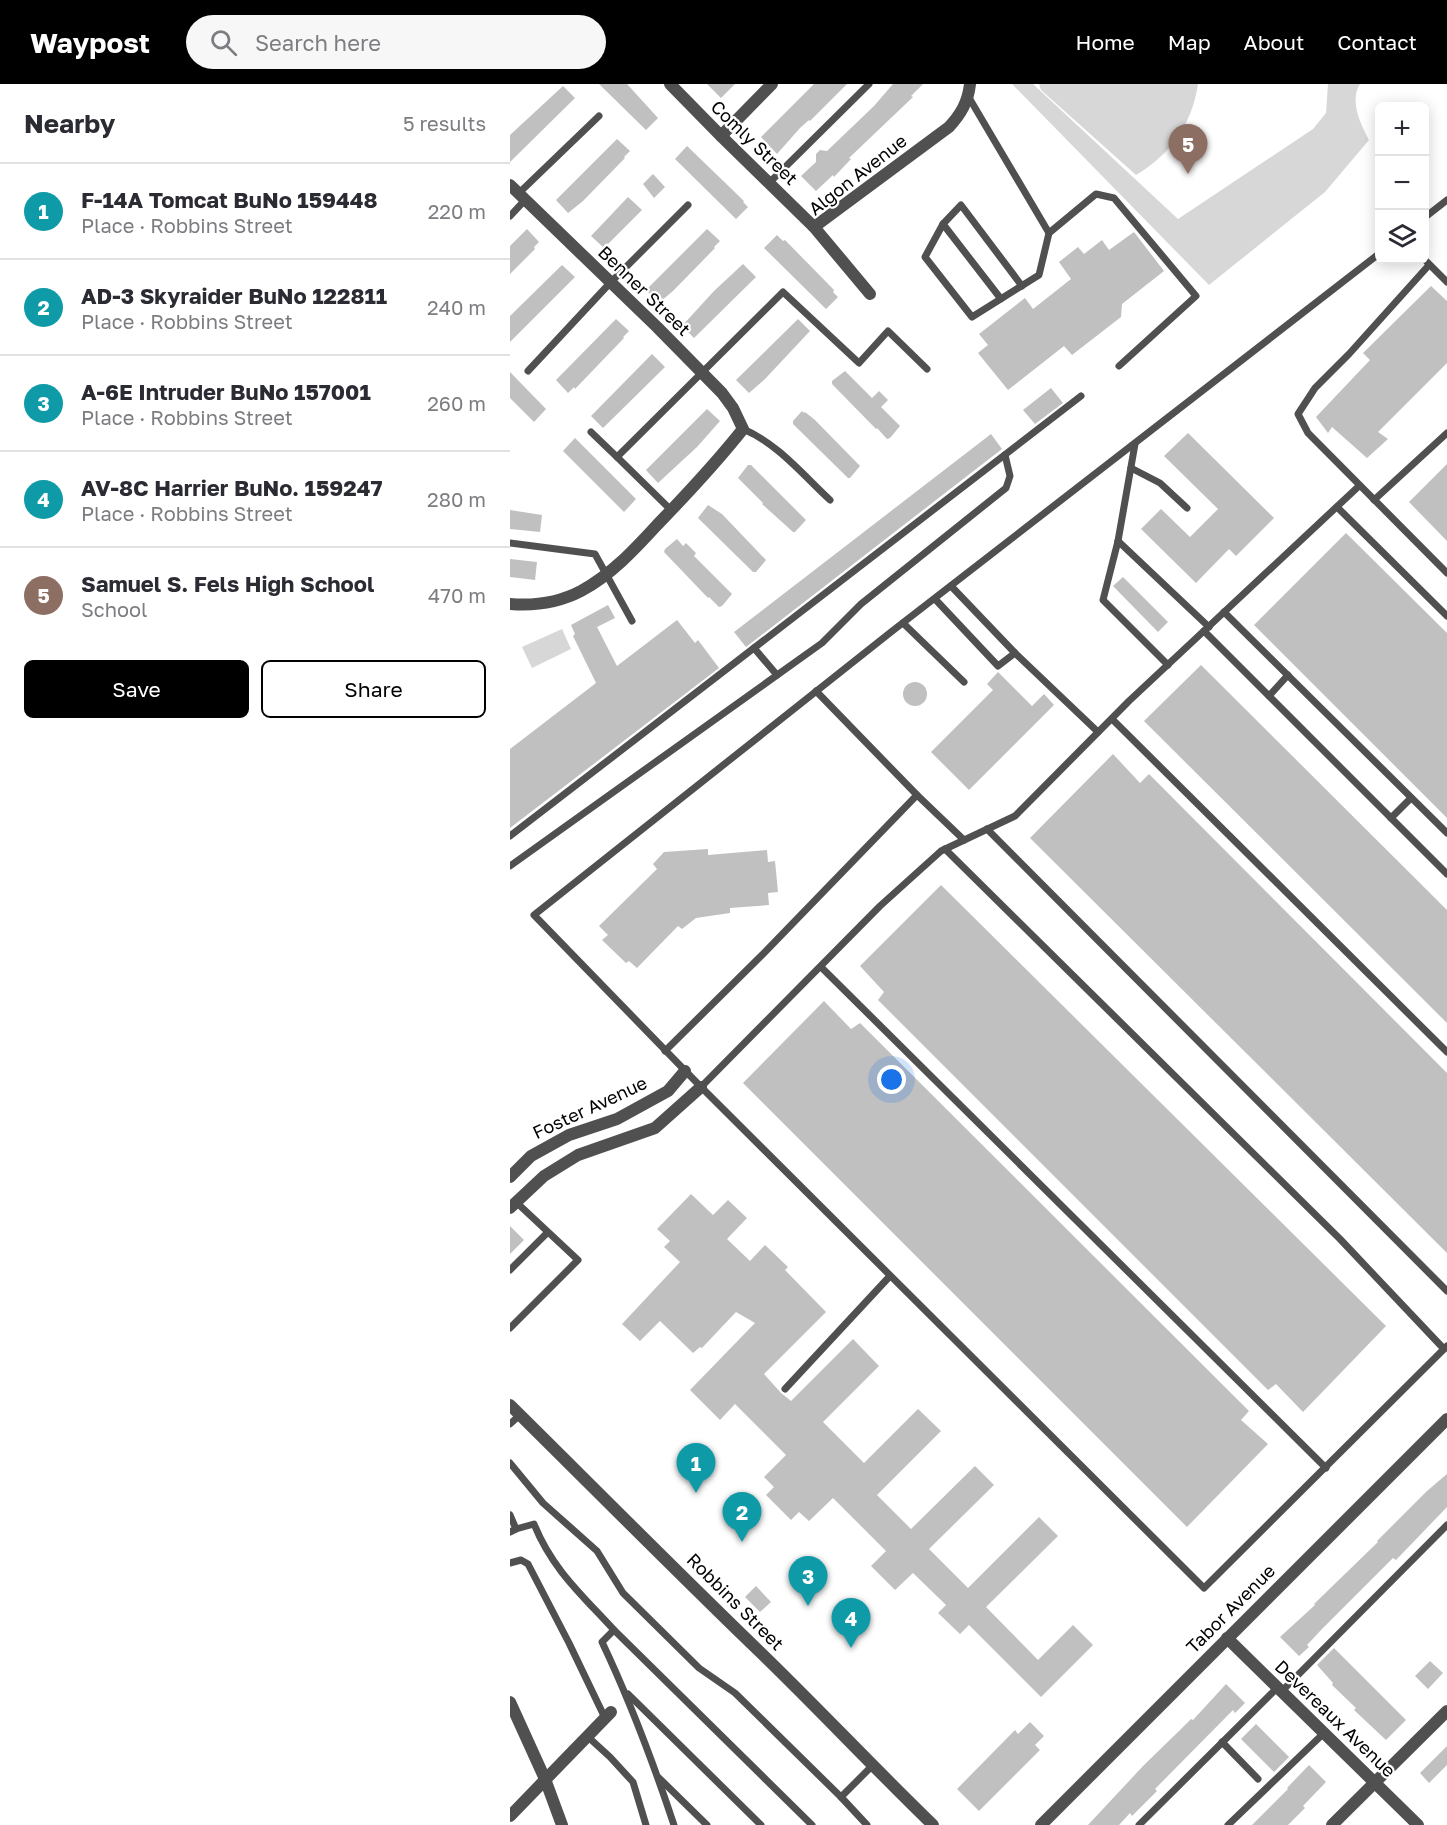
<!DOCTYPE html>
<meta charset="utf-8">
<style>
body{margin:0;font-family:"Golos Text",sans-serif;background:#f7f7f7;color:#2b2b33}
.controls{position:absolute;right:18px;top:18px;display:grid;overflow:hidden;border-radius:9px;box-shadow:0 3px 15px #0003}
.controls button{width:54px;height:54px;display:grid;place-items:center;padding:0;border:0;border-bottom:2px solid #e1e1e2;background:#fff;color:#2b2b33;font:30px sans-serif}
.you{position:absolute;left:382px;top:996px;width:21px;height:21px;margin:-15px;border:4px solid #fff;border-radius:50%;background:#1a73e8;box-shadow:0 0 0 9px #1a73e833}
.badge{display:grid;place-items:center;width:39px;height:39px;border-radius:50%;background:#000;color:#fff;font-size:20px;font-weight:700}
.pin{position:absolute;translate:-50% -50px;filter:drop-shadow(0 2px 3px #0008)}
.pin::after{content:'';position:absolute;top:32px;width:21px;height:18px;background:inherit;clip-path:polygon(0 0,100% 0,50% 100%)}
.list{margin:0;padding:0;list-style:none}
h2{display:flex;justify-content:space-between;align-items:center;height:78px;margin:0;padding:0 24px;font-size:26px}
h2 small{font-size:20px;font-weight:400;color:#7c7c81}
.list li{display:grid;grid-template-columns:39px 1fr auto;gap:18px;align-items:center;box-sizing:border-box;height:96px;padding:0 24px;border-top:2px solid #e1e1e2}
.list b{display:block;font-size:22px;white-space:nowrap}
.list p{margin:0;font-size:20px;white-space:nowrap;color:#7c7c81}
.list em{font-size:20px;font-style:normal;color:#7c7c81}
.actions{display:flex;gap:12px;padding:18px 24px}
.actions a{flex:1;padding:14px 0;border:2px solid #000;border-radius:9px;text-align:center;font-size:21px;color:#000}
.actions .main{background:#000;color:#fff}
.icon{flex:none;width:33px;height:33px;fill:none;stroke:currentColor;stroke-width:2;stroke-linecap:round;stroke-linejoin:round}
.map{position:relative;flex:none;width:937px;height:1741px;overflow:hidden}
header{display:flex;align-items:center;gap:36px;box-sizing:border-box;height:84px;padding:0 30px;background:#000;color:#fff}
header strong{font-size:28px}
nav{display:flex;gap:33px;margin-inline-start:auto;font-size:21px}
.search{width:420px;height:54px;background:#f7f7f7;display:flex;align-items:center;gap:15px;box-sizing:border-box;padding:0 21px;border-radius:33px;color:#7c7c81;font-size:22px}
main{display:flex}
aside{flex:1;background:#fff}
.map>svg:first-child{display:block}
.green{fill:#d7d7d7}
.building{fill:#c0c0c0}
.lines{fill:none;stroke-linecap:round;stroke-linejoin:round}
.service{stroke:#505050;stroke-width:7}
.minor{stroke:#505050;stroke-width:12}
.tertiary{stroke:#505050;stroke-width:12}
.labels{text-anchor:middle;stroke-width:4.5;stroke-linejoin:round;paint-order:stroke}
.street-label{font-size:18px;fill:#000;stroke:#fff}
</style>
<header>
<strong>Waypost</strong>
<div class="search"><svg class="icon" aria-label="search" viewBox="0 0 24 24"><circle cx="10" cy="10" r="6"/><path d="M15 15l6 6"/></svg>Search here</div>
<nav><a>Home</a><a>Map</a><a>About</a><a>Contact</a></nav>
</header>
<main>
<aside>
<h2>Nearby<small>5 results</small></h2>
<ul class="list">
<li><span class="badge" style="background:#0f9aa8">1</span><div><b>F-14A Tomcat BuNo 159448</b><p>Place · Robbins Street</p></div><em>220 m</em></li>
<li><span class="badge" style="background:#0f9aa8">2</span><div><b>AD-3 Skyraider BuNo 122811</b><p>Place · Robbins Street</p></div><em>240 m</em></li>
<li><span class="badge" style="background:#0f9aa8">3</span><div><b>A-6E Intruder BuNo 157001</b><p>Place · Robbins Street</p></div><em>260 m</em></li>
<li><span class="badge" style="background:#0f9aa8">4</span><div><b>AV-8C Harrier BuNo. 159247</b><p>Place · Robbins Street</p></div><em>280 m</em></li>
<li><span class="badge" style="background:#8d6e63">5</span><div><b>Samuel S. Fels High School</b><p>School</p></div><em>470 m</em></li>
</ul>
<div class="actions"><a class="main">Save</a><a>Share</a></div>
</aside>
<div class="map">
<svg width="937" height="1741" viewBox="0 0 937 1741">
<rect width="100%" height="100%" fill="#fff"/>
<g class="green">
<path d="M502,0H523L668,135L803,45L816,29L818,0H850C839,17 851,41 859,56L815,108L699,201Z"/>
<path d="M529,0H688C682,40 661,70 626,91L531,6Z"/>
<path d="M52,545L61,565L22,584L12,563Z"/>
</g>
<g class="building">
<path d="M89,0H117L148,34L136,46Z"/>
<path d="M197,0H225L211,14Z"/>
<path d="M304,0H337L300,37L299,36L290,44L267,70L251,53Z"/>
<path d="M383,0H413L401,12L403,13L339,74L341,75L324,93L323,91L306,107L291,92L306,78V70L310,66L317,67L364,22Z"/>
<path d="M53,2L65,14L0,78V51Z"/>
<path d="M107,55L120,67L114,73L115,74L73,117L58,129L46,116Z"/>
<path d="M177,62L234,117L233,118L238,123L226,135L165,75Z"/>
<path d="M143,90L155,103L144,114L133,100Z"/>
<path d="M118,113L132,126L94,164L81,152Z"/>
<path d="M17,145L29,158L24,163L25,165L0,190V162Z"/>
<path d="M197,145L210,157L204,163L205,164L164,206L149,219L136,206Z"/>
<path d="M624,148L654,187L612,220L611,233L562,271L554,262L498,306L468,269L478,261L469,250L515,214L523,225L561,195L549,178L568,163L574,170L592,156L599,166Z"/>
<path d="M267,151L273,157L275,156L324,206L323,208L328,213L316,225L254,164Z"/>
<path d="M233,180L246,193L184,254L172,242L204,207Z"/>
<path d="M52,181L65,193L0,258V232Z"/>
<path d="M921,202L937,217V279L868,348L878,355L857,374L822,343L818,349L806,333L860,276L853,269Z"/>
<path d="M106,235L119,247L113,253L114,254L65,305L64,303L58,309L46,296Z"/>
<path d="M288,235L300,247L255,295L239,309L226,296Z"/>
<path d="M142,270L155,283L93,344L81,332Z"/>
<path d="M335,287L362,314L369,307L378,316L371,323L390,342L380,354L377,355L367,344L366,345L322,300V297Z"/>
<path d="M0,288L36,325L24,338L0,314Z"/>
<path d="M541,304L553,319L525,340L513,326Z"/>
<path d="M197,325L210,337L187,363L148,399L136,386Z"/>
<path d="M292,327L294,329L295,328L305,336L350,382L340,394H338L283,340V337Z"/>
<path d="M678,349L764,434L726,472L719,465L686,499L631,445L651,425L680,453L708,425L654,372Z"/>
<path d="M481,350L492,365L236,563L224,548Z"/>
<path d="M65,354L126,415L114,428L53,367Z"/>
<path d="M937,380V457L899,418Z"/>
<path d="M238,381H241L296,436L285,448H283L252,420L253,419L228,394Z"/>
<path d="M198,421L212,430L256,476L246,488H243L188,434Z"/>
<path d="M0,426L32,431L30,448L0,445Z"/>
<path d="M836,449L937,549V734L744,541Z"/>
<path d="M167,455L173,462L176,459L186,469L184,472L222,510L212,522L209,523L199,513L198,514L154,468L155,465Z"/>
<path d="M0,475L27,478L25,496L0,493Z"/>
<path d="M613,493L658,538L648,548L603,502Z"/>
<path d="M98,521L105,534L87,543L107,582L167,536L185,559L188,556L209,584L0,744V665L86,599L63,552L65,550L61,541Z"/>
<path d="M691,581L937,826V939L634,637Z"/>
<path d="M488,588L522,622L534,610L544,621L459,706L421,668L483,606L477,600Z"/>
<circle cx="405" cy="610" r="12"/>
<path d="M603,670L630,699L639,690L937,989V1169L520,754Z"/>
<path d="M198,765V771L257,766L258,778L265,777L268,808L258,809L259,821L220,824V829L186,834L172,845L168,842L127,884L119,877L116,879L92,856L98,851L89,842L147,785L143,780L154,768Z"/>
<path d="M431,801L876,1242L793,1328L766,1300L758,1306L368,916L374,908L350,882Z"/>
<path d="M314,917L341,945L350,939L739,1327L731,1336L758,1360L677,1443L233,999Z"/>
<path d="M181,1110L203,1131L218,1116L237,1134L217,1155L240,1177L255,1161L278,1183L275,1186L316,1228L254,1290L271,1309L281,1317L343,1255L369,1282L313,1338L354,1379L408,1325L431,1347L367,1411L401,1445L465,1382L484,1401L419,1465L458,1504L529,1433L548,1452L476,1523L528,1576L563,1541L583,1561L531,1613L459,1541L450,1550L428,1529L436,1521L403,1489L385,1506L361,1482L376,1467L323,1414L299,1437L289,1428L281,1436L256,1411L264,1403L254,1393L276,1371L225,1320L210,1336L180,1306L245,1239L226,1228L192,1264L190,1263L183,1269L150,1237L130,1257L112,1240L170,1178L154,1163L160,1157L147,1145Z"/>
<path d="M0,1142L14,1156L0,1170Z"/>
<path d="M937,1390V1423L886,1476L883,1474L812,1545L797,1561L799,1563L789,1572L770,1553L805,1521L804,1520L868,1458L867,1457L917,1407Z"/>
<path d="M246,1502L261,1518L250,1528L235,1513Z"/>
<path d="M824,1564L896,1636L876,1656L844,1626L846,1624L822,1601L823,1599L807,1581Z"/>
<path d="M920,1577L933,1589L918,1605L905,1592Z"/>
<path d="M716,1600L735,1619L725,1629L723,1626L645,1705L647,1707L622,1732L620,1729L609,1741H578L634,1681L669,1647L681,1635L683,1636Z"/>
<path d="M520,1638L534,1652L525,1661L530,1666L469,1727L447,1705L505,1646L508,1650Z"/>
<path d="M746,1640L779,1673L764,1688L731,1655Z"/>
<path d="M937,1662V1681L919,1699L910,1689Z"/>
<path d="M799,1681L816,1698L793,1722L795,1724L778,1741H742L778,1705L777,1704Z"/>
</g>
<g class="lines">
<g class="service">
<path d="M458,12L539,149L529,191L462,233L415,173L433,140L491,215"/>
<path d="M260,98L359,0"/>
<path d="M9,109L89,32"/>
<path d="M0,132L15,116"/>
<path d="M914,134L937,116"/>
<path d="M433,140L451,121L512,202"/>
<path d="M539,149L586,110L604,114L686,212L609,282"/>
<path d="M870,169L381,548L24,831L191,1003L694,1504L937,1262"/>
<path d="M914,175L937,198"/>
<path d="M919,181L839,270L805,304L788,330L798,349L937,489"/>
<path d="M18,287L100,199L178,121"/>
<path d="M233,345C267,359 293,391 320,416"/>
<path d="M81,348L107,373"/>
<path d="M625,360L608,457L593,516L658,581"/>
<path d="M621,384L650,399L677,424"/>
<path d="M864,416L937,349"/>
<path d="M827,423L937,532"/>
<path d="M161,426L107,373L273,208L349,279L378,247L417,285"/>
<path d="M608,457L699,543"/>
<path d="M0,459L85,470L122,537"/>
<path d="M441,502L505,569"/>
<path d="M425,515L488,582L505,569L588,648"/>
<path d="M714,528L937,749"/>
<path d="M393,539L454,598"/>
<path d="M694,547L937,790"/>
<path d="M244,564L267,591"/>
<path d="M306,607L407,711L454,756"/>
<path d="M759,612L778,591"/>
<path d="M602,635L937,968"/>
<path d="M881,734L901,714"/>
<path d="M477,745L937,1207"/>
<path d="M0,752L571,312"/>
<path d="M435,765L830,1155L934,1265"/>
<path d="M0,782L312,559L351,520L496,404L500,392L495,371"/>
<path d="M311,883L816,1384"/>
<path d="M155,967L255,868L407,711"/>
<path d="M191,1003L370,822L431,767L505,732L619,617L849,402"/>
<path d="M0,1186L37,1149"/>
<path d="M0,1244L68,1176L6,1118"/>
<path d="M275,1305L380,1192"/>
<path d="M0,1340L10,1331"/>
<path d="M0,1379L33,1419L87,1467L113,1509L189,1584L225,1609L331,1713"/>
<path d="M0,1431L6,1445L0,1448"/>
<path d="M6,1445L24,1440C42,1485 72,1511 104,1546"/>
<path d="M0,1479L11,1476L18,1480L59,1559L95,1634"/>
<path d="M771,1608L937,1441"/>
<path d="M118,1610L251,1741"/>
<path d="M77,1652L100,1673L123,1698L136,1741"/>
<path d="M712,1658L748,1695"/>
<path d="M149,1694L197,1741"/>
<path d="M164,1741C143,1678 120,1617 92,1558L104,1546L302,1741"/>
<path d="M357,1741L331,1713L362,1682"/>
<path d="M629,1741L767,1604"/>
<path d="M718,1741L814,1649"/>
</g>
<g class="minor">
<path d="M160,0L211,52L304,143L360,210"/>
<path d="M211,52L262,0"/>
<path d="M0,101L147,243L212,309L223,324L233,345C206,379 177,410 147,441C125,465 101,491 71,507C50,518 24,522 0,520"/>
<path d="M304,143L439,43C451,30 458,18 460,0"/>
<path d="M0,1732L101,1628"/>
<path d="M822,1741L937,1627"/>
</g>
<g class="tertiary">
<path d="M0,1093L21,1072L59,1051L107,1035L158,1007L175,987"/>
<path d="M0,1124L34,1092L68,1071L145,1044L191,1003"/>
<path d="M0,1321C83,1403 165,1486 249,1567C308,1624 364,1684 423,1741"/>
<path d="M717,1554L908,1741"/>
<path d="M0,1618L35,1695L52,1741"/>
<path d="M531,1741L937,1335"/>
</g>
</g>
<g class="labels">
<g class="street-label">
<text transform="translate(244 59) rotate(44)" y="6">Comly Street</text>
<text transform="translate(348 91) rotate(-38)" y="6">Algon Avenue</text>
<text transform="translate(134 207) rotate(44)" y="6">Benner Street</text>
<text transform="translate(80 1024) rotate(-25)" y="6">Foster Avenue</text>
<text transform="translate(225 1518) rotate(45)" y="6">Robbins Street</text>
<text transform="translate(721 1525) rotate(-45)" y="6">Tabor Avenue</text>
<text transform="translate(825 1635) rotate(44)" y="6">Devereaux Avenue</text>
</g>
</g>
</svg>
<div class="controls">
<button>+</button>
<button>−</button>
<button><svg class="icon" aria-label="layers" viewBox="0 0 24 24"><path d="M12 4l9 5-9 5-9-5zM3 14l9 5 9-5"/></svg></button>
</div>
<div class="you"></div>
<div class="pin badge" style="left:186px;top:1409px;background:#0f9aa8">1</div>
<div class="pin badge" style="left:232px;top:1458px;background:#0f9aa8">2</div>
<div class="pin badge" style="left:298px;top:1522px;background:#0f9aa8">3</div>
<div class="pin badge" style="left:341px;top:1564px;background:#0f9aa8">4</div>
<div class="pin badge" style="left:678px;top:90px;background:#8d6e63">5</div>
</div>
</main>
